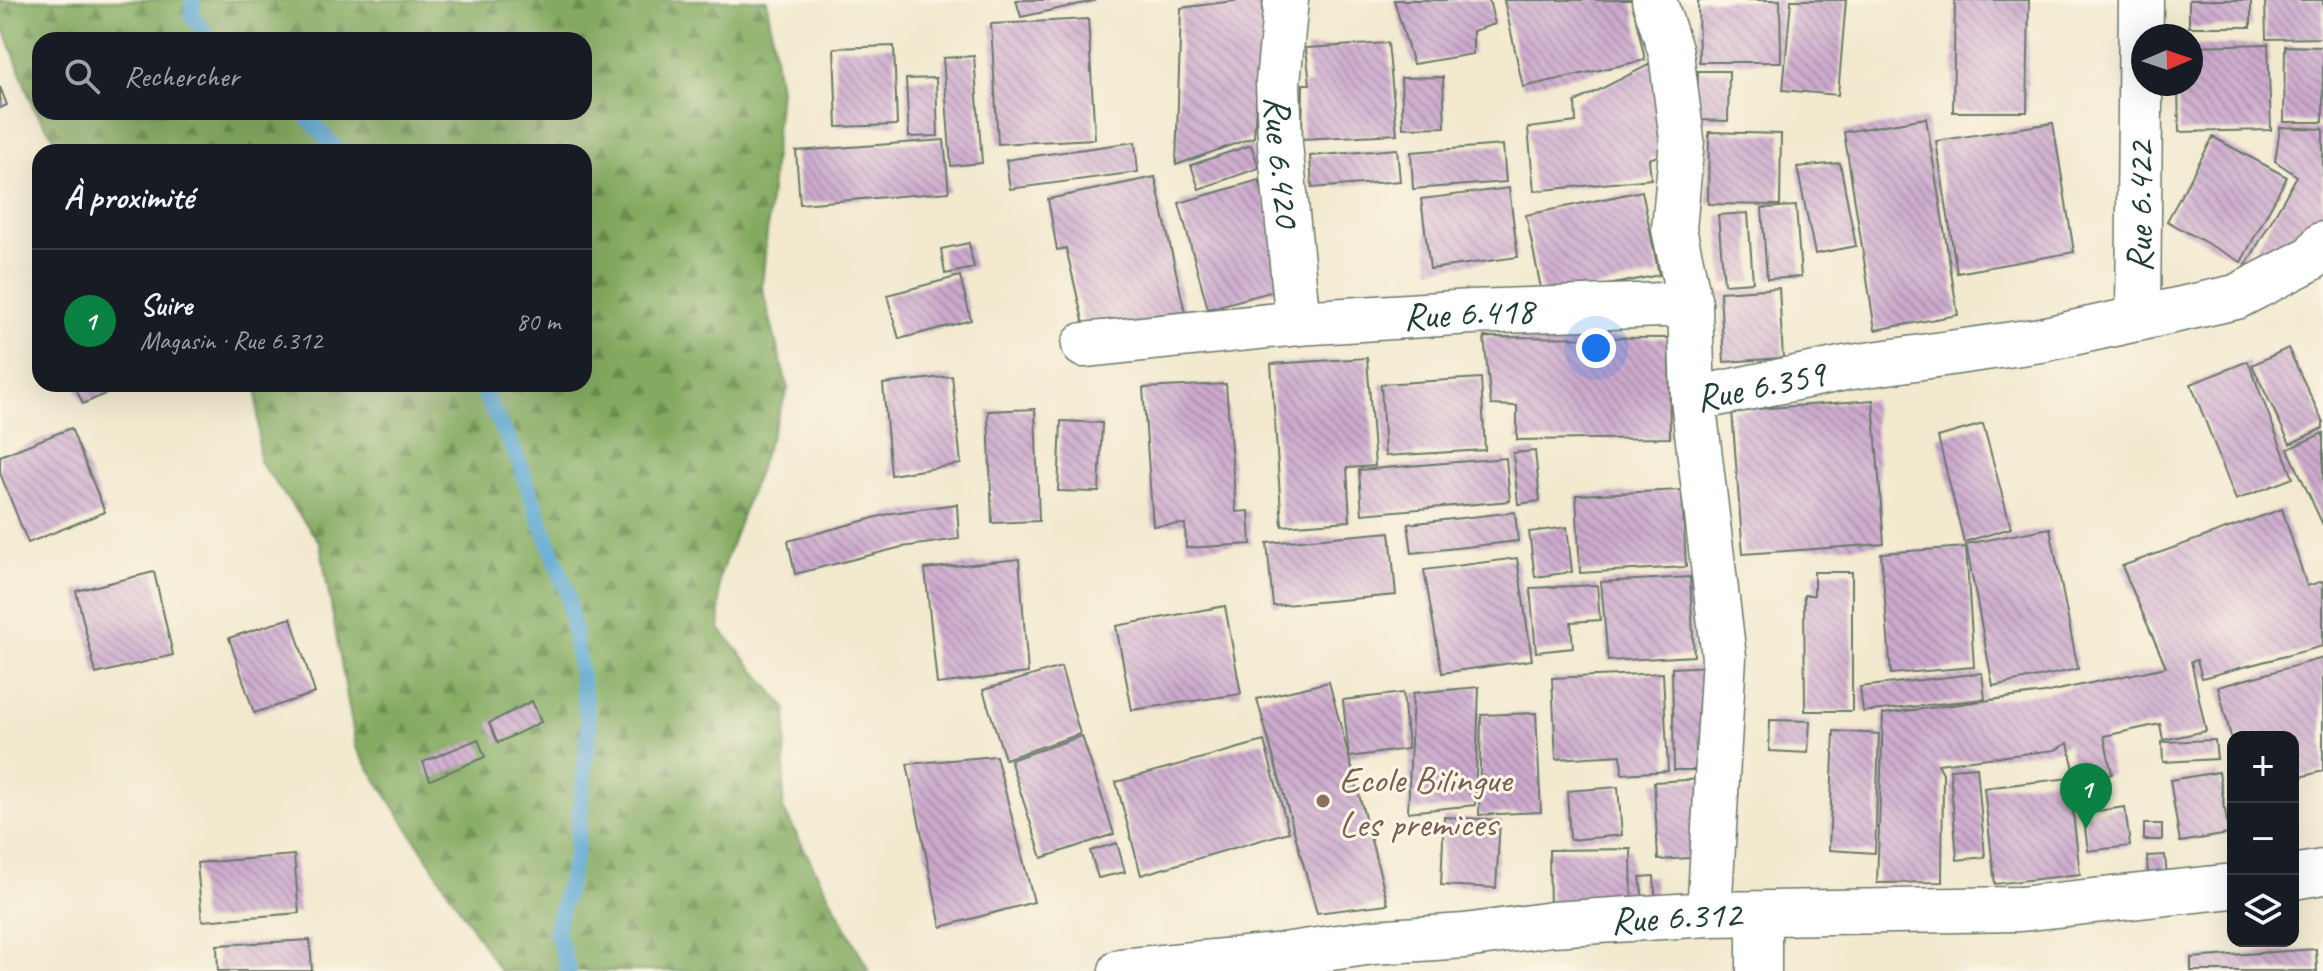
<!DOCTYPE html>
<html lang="fr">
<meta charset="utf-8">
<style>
body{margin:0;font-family:Caveat,sans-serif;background:#20242c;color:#f1f3f6}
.controls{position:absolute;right:24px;bottom:24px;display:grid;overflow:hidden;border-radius:16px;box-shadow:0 8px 32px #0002}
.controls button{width:72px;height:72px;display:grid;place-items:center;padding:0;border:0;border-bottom:2px solid #363941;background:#171b24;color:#f1f3f6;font:40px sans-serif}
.compass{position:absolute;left:2131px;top:24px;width:72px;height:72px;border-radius:50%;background:#171b24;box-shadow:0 8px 32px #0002;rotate:88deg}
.you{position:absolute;left:1596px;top:348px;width:28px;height:28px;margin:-20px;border:6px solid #fff;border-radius:50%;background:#1a73e8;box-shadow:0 0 0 12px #1a73e833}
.badge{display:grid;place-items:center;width:52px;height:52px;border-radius:50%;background:#0b8043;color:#fff;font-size:26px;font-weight:700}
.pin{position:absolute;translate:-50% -66px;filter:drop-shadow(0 2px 4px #0008)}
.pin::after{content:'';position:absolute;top:42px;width:28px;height:24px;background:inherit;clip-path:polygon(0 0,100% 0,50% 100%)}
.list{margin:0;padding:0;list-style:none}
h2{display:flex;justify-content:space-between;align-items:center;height:104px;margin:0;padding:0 32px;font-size:34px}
h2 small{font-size:26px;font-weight:400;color:#9ea1a6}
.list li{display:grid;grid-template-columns:52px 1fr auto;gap:24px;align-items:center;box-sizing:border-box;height:144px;padding:0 32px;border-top:2px solid #363941}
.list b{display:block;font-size:30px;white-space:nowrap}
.list p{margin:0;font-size:26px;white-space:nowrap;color:#9ea1a6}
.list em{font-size:26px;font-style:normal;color:#9ea1a6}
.icon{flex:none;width:44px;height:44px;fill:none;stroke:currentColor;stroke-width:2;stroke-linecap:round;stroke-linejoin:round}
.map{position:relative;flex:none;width:2323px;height:971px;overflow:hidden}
.search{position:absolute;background:#171b24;box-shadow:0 8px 32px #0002;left:32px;top:32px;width:560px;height:88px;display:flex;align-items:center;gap:20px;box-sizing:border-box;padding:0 28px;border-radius:24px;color:#9ea1a6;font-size:30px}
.panel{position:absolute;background:#171b24;box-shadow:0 8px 32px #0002;left:32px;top:144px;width:560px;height:248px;border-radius:24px}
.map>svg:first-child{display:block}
.forest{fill:url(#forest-firs);stroke:#51744a;stroke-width:2;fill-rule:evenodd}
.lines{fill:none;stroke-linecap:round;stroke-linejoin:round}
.stream{stroke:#59a6d2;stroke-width:16}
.building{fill:url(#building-back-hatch)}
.minor-casing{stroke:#69796a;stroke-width:47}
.minor{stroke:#fff;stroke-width:44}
.education-dot{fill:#8d6e63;stroke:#fcf5e5;stroke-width:3}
.labels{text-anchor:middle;stroke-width:6;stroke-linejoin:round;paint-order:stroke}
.street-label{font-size:38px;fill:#1f3d34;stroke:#fcf5e5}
.education-label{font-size:38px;fill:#785e54;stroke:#fcf5e5;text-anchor:start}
</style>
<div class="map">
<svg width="2323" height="971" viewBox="0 0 2323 971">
<defs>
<pattern id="forest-firs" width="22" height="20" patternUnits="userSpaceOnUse" patternTransform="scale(2)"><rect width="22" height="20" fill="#83aa60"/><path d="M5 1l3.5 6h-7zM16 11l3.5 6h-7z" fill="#6b8c50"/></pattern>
<pattern id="building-back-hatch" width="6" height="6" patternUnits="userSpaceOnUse" patternTransform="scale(2)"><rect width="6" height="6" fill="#cca9cd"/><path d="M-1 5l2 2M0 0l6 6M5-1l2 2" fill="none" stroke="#a58ba7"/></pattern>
</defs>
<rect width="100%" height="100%" fill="#fcf5e5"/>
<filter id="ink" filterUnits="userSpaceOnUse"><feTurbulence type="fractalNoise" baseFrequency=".0125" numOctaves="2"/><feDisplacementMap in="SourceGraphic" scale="16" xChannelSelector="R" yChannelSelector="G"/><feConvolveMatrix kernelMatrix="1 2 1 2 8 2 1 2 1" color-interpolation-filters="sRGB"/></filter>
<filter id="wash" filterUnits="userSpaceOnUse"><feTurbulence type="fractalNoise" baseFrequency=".006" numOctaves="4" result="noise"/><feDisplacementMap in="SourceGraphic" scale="32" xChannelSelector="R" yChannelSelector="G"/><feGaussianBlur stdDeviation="1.8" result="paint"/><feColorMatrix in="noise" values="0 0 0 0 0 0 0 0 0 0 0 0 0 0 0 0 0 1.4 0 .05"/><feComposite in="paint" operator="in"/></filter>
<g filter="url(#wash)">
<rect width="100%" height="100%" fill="#f2e9cf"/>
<path class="forest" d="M0,0H767L780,90L762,287L788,389L719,578L720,629L787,709L783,809L869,971H500L356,748L320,543L259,461L257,384H584V152H68L62,149L34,109L0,17ZM40,40H584V112H40Z"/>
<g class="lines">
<g class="stream">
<path d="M193,0L192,16L211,40"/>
<path d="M303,112L339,152"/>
<path d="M479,384L516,455L567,591L589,726L576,853L556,930L569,971"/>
</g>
</g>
<g id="blocks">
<g class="building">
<path d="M1016,0H1093L1094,1L1021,17Z"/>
<path d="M1241,0H1263L1254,137L1176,165L1181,8Z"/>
<path d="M1394,0H1489L1495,24L1473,31V54L1413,64Z"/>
<path d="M1504,0H1632L1645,60L1523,87Z"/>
<path d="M1698,0H1780L1781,62H1699Z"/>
<path d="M1791,0H1846L1838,95L1783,90Z"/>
<path d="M1955,0H2029L2027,112H1953Z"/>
<rect x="2189" y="0" width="62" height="27"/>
<path d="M2265,0H2323V38L2266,39Z"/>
<path d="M1088,19L1095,139L998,144L991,24Z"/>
<path d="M1388,43L1397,134L1302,139L1303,84H1310L1306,48Z"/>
<path d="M2268,44L2271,130L2179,132L2178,84H2191V46Z"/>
<path d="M894,46L897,125L837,127L834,48Z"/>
<path d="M2285,46L2323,47V122H2284Z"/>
<path d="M974,56L982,163L951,166L943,58Z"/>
<path d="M1662,58L1673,151L1649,159L1651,179L1534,191L1528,128L1576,122L1575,102Z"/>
<path d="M1698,71H1729L1728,121L1697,120Z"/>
<path d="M1443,77L1445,127L1403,128L1401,78Z"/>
<path d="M936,78L938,136L909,137L906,79Z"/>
<path d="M0,87L7,105L0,108Z"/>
<path d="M1926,118L1958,315L1875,330L1844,132Z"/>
<path d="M2053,123L2074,252L1957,273L1936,141Z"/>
<path d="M2280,127L2323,129V228L2265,271L2245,267L2297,176L2275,161Z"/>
<path d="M1709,132L1781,134L1780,205L1708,204Z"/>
<path d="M2213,137L2287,177L2241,262L2167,221Z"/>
<path d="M944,140L949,192L800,204L796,151Z"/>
<path d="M1135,142L1138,172L1010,189L1006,160Z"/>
<path d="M1251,145L1259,168L1199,189L1191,165Z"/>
<path d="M1503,145L1506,182L1413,189L1411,152Z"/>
<path d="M1397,149L1400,181L1312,188L1310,156Z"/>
<path d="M1840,163L1856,246L1815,254L1797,167Z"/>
<path d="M1155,177L1186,317L1088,342L1066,248L1057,250L1048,199Z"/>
<path d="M1259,180L1288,287L1208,309L1179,203Z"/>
<path d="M1509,188L1518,257L1430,269L1421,199Z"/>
<path d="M1642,191L1659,275L1543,298L1526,215Z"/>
<path d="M1796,206L1801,277L1767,279L1762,208Z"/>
<path d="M1748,213L1753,282L1724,284L1718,215Z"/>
<path d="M969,243L974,268L945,274L941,249Z"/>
<path d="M960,276L971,320L899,339L887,295Z"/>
<path d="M1779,288L1783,358L1724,362L1720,292Z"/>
<path d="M1484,337L1669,338L1670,438L1517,440V406L1491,405Z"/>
<path d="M2288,348L2323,422V428L2290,444L2252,365Z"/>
<path d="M1367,358L1375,466L1347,468L1350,521L1282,526L1271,364Z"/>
<path d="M2248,361L2293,478L2236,500L2191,384Z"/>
<path d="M952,376L961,464L891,475L883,384Z"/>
<path d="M1481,378L1485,450L1385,456L1381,384Z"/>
<path d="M74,384H127L83,404Z"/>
<path d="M1226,384L1236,512L1249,511L1251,544L1186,548L1185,524L1153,526L1143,388Z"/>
<path d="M1873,400L1884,544L1743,554L1732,411Z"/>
<path d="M1035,409L1039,521L992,523L988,411Z"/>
<path d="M1061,421L1102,423L1099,492L1058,491Z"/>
<path d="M1983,424L2011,528L1964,542L1938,437Z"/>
<path d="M71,428L105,512L28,543L0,473V456Z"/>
<path d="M2323,433V525L2288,449Z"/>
<path d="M1535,451L1540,501L1518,504L1513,453Z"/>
<path d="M1506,458L1510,501L1362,514L1359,470Z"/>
<path d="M1682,490L1686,567L1580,573L1576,495Z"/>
<path d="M957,504L959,539L902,547L795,574L788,541L892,513Z"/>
<path d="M2282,509L2307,586L2323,581V646L2202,678L2197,660L2191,661L2206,731L2163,740L2160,724L2104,736L2112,774L2077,783L2068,743L2055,750L1938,764L1943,773L1942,882L1877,883L1883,714L2044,693L2166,667L2122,566Z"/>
<path d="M1515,512L1518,541L1412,553L1408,524Z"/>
<path d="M1567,527L1572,572L1535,577L1529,532Z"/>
<path d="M2050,528L2078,669L1993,686L1966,544Z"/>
<path d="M1390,532L1396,595L1273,606L1267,543Z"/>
<path d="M1966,547L1974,667L1891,674L1881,553Z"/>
<path d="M1517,558L1532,660L1442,673L1424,570Z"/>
<path d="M1019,559L1028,673L937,684L925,569Z"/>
<path d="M154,572L173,655L96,674L76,591Z"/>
<path d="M1814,572H1852V711H1805L1804,595H1814Z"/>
<path d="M1690,577L1694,656L1608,661L1601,582Z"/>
<path d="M1597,585L1600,620L1571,622L1573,648L1536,652L1530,588Z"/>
<path d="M1225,606L1241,694L1132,710L1116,626Z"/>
<path d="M291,618L315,693L254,713L229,638Z"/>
<path d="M2323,658V771L2293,779V737H2231L2218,687Z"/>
<path d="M1711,666L1714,770H1674L1672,668Z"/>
<path d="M1061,667L1080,734L1005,759L983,690Z"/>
<path d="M1663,673L1668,771L1622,774L1621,755L1556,759L1552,678Z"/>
<path d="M1982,673L1985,699L1863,712L1860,687Z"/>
<path d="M1329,682L1388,904L1317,913L1257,699Z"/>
<path d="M1479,687L1475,805L1408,812L1413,693Z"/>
<path d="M1403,693L1408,749L1349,757L1343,700Z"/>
<path d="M532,701L541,722L498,743L489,723Z"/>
<path d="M1536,713L1541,812L1479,815L1481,715Z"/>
<path d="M1770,720L1810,721L1808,753L1769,751Z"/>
<path d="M1834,731L1879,734L1875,853L1829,850Z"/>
<path d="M1082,736L1114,834L1042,858L1010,760Z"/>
<path d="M478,739L485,757L430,780L423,762Z"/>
<path d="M2215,740L2217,759L2163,762L2162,742Z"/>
<path d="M1264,741L1289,832L1141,875L1116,782Z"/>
<path d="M996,756L1034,902L941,927L907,764Z"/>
<path d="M1977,767L1985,857L1957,860L1950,769Z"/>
<path d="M2219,772L2229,834L2180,842L2170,780Z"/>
<path d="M2069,778L2080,874L1995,884L1984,788Z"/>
<path d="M1701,779L1706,857L1658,860L1654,782Z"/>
<path d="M1618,787L1622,835L1570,840L1567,791Z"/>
<path d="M2125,807L2130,846L2088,851L2083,813Z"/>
<path d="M1444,817L1500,820L1496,888L1441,885Z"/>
<rect x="2144" y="824" width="18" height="16"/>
<path d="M1117,843L1125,872L1098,878L1090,851Z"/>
<path d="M1631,849L1632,913L1550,914L1549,850Z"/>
<path d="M294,855L299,913L202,921L197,863Z"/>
<path d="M2165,855L2167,877L2148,879L2147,856Z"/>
<path d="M1654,876L1656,907L1644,908L1640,877Z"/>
<path d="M310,940L312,971H218L217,945Z"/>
<path d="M2316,949L2317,971H2191V958Z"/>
</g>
</g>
</g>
<g filter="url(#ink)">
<use href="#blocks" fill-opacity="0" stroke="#69796a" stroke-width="2"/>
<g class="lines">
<g class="minor-casing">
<g id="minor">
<path id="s1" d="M1286,0L1278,82L1280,144L1298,323"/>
<path d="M1690,304L1693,399"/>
<path id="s2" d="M2138,319L2141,0"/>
<path id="s3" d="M1084,345L1298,323L1471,312L1690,304L1674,229L1682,140L1671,53L1654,0"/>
<path d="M2293,877L2323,872"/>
<path id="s4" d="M1709,914L1724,657L1693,399L1845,368L2041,340L2236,297L2312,258L2323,244"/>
<path id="s5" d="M1121,971L1276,956L1373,942L1465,936L1552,924L1709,914L2020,909L2233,886"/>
<path d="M1759,971V914"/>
</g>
</g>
<use href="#minor" class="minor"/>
</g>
</g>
<circle class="education-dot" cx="1323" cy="801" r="8"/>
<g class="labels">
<g class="street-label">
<text dy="13" stroke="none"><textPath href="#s1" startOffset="162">Rue 6.420</textPath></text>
<text dy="13" stroke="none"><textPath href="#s2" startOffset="112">Rue 6.422</textPath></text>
<text dy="13" stroke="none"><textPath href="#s3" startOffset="386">Rue 6.418</textPath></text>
<text dy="13" stroke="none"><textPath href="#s4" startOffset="586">Rue 6.359</textPath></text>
<text dy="13" stroke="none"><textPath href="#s5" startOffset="558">Rue 6.312</textPath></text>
</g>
<g class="education-label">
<text x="1339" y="792">Ecole Bilingue<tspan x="1339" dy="44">Les premices</tspan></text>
</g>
</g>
</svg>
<div class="controls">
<button>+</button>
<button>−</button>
<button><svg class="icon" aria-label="layers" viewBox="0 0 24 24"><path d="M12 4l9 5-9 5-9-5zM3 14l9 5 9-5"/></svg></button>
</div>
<svg class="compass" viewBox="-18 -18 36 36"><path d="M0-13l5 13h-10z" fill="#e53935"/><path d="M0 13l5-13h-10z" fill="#9ea1a6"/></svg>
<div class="you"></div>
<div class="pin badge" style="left:2086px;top:829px">1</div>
<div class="search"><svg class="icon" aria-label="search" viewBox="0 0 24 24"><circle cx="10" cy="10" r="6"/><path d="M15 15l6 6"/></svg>Rechercher</div>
<section class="panel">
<h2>À proximité<small></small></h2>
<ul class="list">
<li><span class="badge">1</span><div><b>Suire</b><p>Magasin · Rue 6.312</p></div><em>80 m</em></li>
</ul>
</section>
</div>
